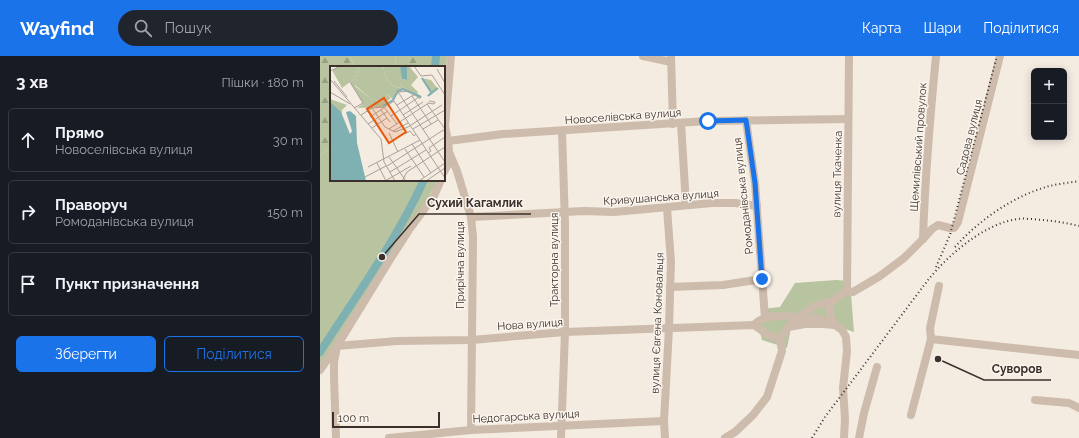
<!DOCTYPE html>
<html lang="uk">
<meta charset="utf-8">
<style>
body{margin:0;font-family:Raleway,sans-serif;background:#20242c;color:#f1f3f6}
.controls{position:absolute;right:12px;top:12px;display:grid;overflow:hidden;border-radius:6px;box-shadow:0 2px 10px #0003}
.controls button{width:36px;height:36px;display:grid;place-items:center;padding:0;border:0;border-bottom:1px solid #363941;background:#171b24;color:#f1f3f6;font:20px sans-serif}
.scale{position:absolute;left:12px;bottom:10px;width:108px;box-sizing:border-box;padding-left:4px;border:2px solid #3b302b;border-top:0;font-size:11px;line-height:14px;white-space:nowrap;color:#3b302b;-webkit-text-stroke:3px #fbf5ee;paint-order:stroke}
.stop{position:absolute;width:12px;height:12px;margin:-9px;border:3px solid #1a73e8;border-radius:50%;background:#fff}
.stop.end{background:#1a73e8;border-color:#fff;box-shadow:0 1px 4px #0008}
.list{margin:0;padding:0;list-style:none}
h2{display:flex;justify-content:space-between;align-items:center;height:52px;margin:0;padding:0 16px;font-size:17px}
h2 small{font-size:13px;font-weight:400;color:#9ea1a6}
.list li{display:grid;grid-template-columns:26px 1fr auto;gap:12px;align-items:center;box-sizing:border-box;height:64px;margin:0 8px 8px;padding:0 8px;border:1px solid #363941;border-radius:6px}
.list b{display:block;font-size:15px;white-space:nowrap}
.list p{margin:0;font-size:13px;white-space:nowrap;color:#9ea1a6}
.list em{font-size:13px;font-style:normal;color:#9ea1a6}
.actions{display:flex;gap:8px;padding:12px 16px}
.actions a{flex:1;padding:9px 0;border:1px solid #1a73e8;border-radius:6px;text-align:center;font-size:14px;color:#1a73e8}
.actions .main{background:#1a73e8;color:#fff}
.icon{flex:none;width:22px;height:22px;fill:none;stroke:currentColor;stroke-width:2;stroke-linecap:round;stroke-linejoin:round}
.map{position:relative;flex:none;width:759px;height:382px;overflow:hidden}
header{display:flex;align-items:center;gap:24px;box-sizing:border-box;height:56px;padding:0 20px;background:#1a73e8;color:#fff}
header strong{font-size:19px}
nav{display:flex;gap:22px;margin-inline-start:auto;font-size:14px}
.search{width:280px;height:36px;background:#20242c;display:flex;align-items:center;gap:10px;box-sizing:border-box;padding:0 14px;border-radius:22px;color:#9ea1a6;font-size:15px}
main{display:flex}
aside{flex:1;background:#171b24}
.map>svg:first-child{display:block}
.grass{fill:#b8c4a0}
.forest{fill:url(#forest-firs)}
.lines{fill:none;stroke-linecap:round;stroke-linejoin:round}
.canal{stroke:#7fb0b2;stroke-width:8}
.minor{stroke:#cdbbac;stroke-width:8}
.rail{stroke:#3b302b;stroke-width:2;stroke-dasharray:1 3;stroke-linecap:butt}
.route{stroke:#1a73e8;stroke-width:5}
.labels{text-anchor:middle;stroke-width:3;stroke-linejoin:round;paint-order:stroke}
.street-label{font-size:11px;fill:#3b302b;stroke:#fbf5ee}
.inset-river{fill:none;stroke:#7fb0b2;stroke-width:2}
.inset-road{fill:none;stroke:#aaa098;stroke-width:1}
.view{fill:#e8590c;fill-opacity:0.15;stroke:#e8590c;stroke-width:2}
.inset-edge{fill:none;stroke:#3b302b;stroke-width:2}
.leader{fill:none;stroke:#3b302b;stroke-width:1.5}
.callout-dot{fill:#3b302b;stroke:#fbf5ee;stroke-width:1.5}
.callout-label{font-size:12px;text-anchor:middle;font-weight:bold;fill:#3b302b;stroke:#fbf5ee;stroke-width:3;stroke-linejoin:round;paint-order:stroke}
</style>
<header>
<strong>Wayfind</strong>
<div class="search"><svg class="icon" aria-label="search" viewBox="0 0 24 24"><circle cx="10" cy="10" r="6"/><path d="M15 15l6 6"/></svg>Пошук</div>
<nav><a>Карта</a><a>Шари</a><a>Поділитися</a></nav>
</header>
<main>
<aside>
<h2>3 хв<small>Пішки · 180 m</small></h2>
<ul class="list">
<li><svg class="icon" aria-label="ahead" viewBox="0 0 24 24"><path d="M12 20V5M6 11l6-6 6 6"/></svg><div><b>Прямо</b><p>Новоселівська вулиця</p></div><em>30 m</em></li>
<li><svg class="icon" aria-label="right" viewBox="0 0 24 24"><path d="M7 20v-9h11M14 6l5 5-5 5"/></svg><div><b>Праворуч</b><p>Ромоданівська вулиця</p></div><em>150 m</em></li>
<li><svg class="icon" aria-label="arrive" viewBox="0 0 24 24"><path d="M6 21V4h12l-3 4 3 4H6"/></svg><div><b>Пункт призначення</b></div></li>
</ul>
<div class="actions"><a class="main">Зберегти</a><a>Поділитися</a></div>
</aside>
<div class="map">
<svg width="759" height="382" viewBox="0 0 759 382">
<defs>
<pattern id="forest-firs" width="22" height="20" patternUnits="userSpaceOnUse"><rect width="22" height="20" fill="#b8c4a0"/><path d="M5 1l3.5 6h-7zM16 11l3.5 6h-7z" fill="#97a083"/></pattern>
</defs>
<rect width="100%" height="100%" fill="#f4ebe1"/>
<g class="grass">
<path d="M30,0H75L76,11H34Z"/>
<path d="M11,90V124H118L103,151L37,253L0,309V100Z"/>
<path d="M516,224L530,225L534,276L522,272H471L467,292L442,284L440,276L442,253L460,251L475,227Z"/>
</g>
<g class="forest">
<path d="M0,0H30L34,11H11V90L0,100Z"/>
<path d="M75,0H127L125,24L124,11H76Z"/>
</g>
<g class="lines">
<g class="canal">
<path d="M115,11L116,0"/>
<path d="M0,296C36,240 76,185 104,124"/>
</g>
<g class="minor">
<path d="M131,0L125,70L128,85L129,96L137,115L151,161L153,181L151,374"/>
<path d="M323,0L351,6"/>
<path d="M351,0L353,68"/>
<path d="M426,64L435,127L445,262"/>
<path d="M361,67L366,149"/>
<path d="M128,85L183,78L388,65L528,63"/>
<path d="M124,116L127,110L128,97"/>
<path d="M151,161L264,155L294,156L392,147H415L437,150"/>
<path d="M603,183C605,122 610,61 616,0"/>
<path d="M350,231L403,229L442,223"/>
<path d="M527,235L533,236L560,220L584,202L603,183L612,173L618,169L630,172H634L638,166L680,0"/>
<path d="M527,235L529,0"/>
<path d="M434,269C444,258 464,259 478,262L494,250L512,245"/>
<path d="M469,271L490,267L515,269L522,274L526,281L527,295L523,332L525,363L524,382"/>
<path d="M611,283L759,299"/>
<path d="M0,314L17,290L77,285L151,284L245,276L434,269L448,279L460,283L468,271L478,262H495L515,269C504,251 511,244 527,235"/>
<path d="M715,344L749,347L759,352"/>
<path d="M591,359L611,283L610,272L619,230"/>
<path d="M16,382L14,320V306L17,290L71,202L89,174L114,140L121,124"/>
<path d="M69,382L151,374L344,365"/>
<path d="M241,382L245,276V168L242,75"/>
<path d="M345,382L344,365L349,272L351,206L347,152"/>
<path d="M405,382L415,376L433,359L447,341L462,295L460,283"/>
<path d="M539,382L544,357L557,311"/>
</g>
<g class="rail">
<path d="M635,191C658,165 692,141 726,131C736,128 748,127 759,125"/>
<path d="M616,211L630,179L677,0"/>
<path d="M492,382L505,361L608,224C628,199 665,167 698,163C702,162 706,163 710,163C727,164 743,166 759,170"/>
</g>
</g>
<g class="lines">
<path class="route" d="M388,65L426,64L435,127L442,223"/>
</g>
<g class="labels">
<g class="street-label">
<text transform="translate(303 60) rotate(-4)" y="4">Новоселівська вулиця</text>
<text transform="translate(649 81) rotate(-76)" y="4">Садова вулиця</text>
<text transform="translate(598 91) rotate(-86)" y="4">Щемилівський провулок</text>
<text transform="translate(517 118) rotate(-89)" y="4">вулиця Ткаченка</text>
<text transform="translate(423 140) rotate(-96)" y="4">Ромоданівська вулиця</text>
<text transform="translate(341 141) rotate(-4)" y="4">Кривушанська вулиця</text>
<text transform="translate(234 204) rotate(-90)" y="4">Тракторна вулиця</text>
<text transform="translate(140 209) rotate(-90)" y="4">Прирічна вулиця</text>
<text transform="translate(337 267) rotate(-88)" y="4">вулиця Євгена Коновальця</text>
<text transform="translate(210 268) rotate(-4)" y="4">Нова вулиця</text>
<text transform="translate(206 360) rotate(-3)" y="4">Недогарська вулиця</text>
</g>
</g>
<g transform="translate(10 10)">
<rect width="115" height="115" fill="#f4ebe1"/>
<path d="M27,0H30L25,20L41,33L53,36L58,29L61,32L56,36L57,39L52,41L27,42L33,38L20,16L24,13ZM53,0H70L74,14L77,13V0H79L88,11L81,19L88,26L87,28L74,22L70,18V22L63,20L56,12ZM91,12L101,14L108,23L97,30L100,26ZM0,33L17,39L12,44V48L1,38Z" fill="#b8c4a0"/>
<path d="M30,0H53L56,12L63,20L70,22V18L74,22L82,24L92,31L90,33L74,23L68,25L64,34L58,29L53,36L41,33L25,19Z" fill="#b8c4a0"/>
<path d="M10,0H27L24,13L12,22L2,4Z" fill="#b8c4a0"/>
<path d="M70,0H77V14L72,13ZM0,36L11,46L20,68L22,65L16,46L20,45L26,50L27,77L36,115H0Z" fill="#7fb0b2"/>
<path class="inset-river" d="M92,12L101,26M98,30L108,22M53,40L63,34L68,25L73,23L91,31"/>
<path class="inset-road" d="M84,0L91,10L102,9M107,3L115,17M0,5L11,0M102,9L115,29M0,13L51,73L54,96L65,115M4,15L17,31M20,16L33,37L24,42M79,25L68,26L115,96M0,26L20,38M82,30L101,58M97,37L104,38L105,36L99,35M97,38L115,63M67,39L85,28M54,41L67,58M36,42H42L55,61L65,66L78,61L112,39M37,44L48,58M51,44L60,56M31,49L42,42L54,41M73,49L93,36M61,50L89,31M40,51L64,35L115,112M38,58L58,45M42,62L57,52M59,63L97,38M83,63L115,44M93,63L108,54M63,65L78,57M59,67L68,86M75,68L80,65L84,70L86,68M82,78L93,95M75,83L94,111M98,87L101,85L99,82L115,71M59,91L76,115M93,95L101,107M47,97L56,115M57,100L115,63M38,101L90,74M60,106L96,84M35,111L56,100M55,115L81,100M72,115L77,106L115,81M89,115L115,97M96,115L115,102"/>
<path class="view" d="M54,32L76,66L59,77L37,43Z"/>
<rect width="115" height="115" class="inset-edge"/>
</g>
<path class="leader" d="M62 201L99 158H211M618 303L664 324H731"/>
<g class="callout-dot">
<circle cx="62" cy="201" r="4"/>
<circle cx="618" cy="303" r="4"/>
</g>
<g class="callout-label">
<text x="155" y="151">Сухий Кагамлик</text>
<text x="697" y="317">Суворов</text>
</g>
</svg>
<div class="controls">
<button>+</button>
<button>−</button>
</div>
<div class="scale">100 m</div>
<div class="stop" style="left:388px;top:65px"></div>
<div class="stop end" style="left:442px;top:223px"></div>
</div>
</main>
